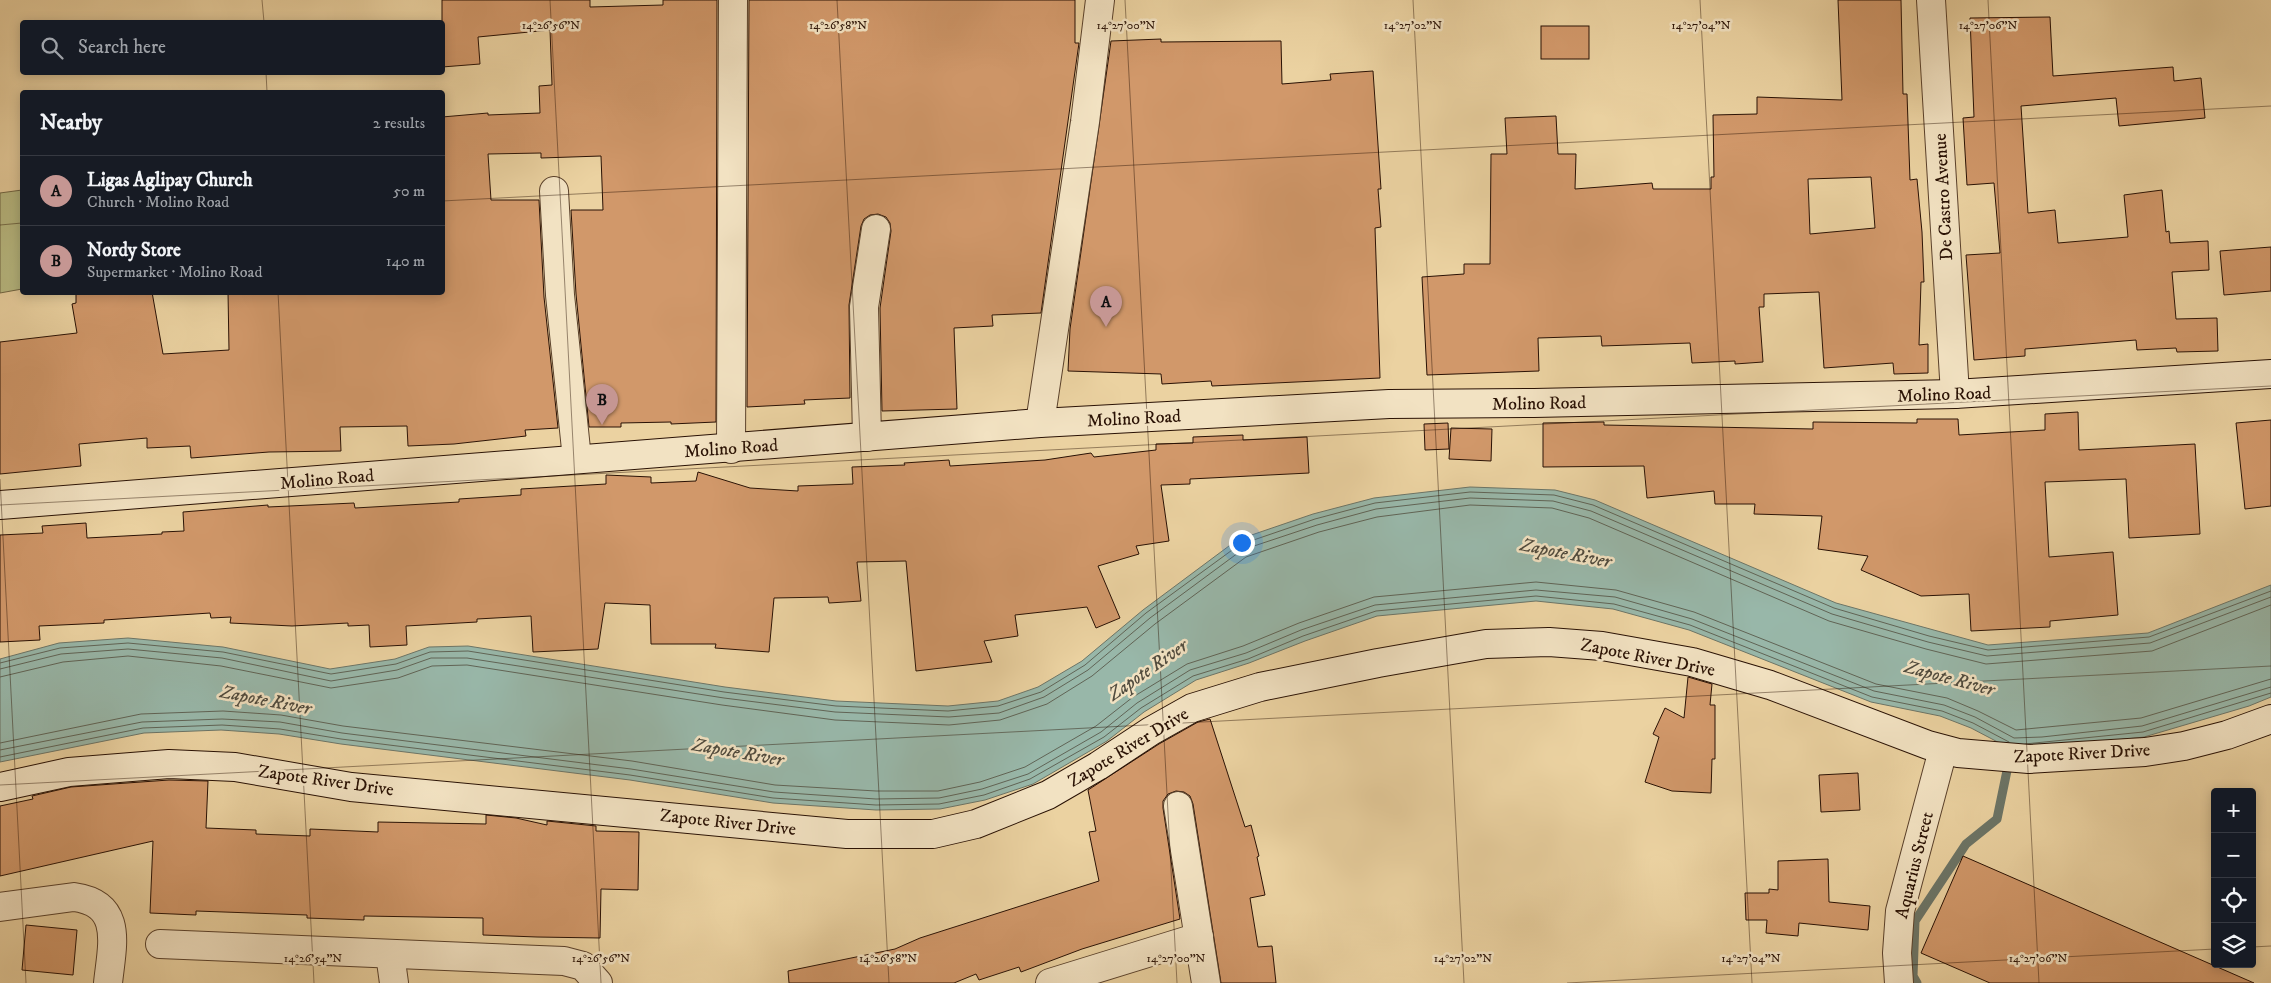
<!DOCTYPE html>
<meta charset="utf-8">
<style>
body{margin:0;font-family:"IM FELL DW Pica",serif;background:#20242c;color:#f1f3f6}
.controls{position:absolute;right:15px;bottom:15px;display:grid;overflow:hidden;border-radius:5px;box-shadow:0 2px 12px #0003}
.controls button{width:45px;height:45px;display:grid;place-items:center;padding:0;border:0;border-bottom:1px solid #363941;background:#171b24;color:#f1f3f6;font:25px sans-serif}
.you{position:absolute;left:1241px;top:542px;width:18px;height:18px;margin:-12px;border:4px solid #fff;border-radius:50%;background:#1a73e8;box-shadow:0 0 0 8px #1a73e833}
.badge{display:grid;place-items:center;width:32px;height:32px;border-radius:50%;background:#c59692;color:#111;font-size:16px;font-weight:700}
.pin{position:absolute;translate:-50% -41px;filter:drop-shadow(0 1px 2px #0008)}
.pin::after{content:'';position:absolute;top:26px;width:18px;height:15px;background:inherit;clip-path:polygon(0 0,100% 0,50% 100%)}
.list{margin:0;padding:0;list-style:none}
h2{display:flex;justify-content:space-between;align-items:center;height:65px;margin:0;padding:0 20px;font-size:21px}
h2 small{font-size:16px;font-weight:400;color:#9ea1a6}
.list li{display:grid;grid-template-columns:32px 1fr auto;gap:15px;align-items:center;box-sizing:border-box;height:70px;padding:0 20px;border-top:1px solid #363941}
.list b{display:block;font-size:19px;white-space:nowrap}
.list p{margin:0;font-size:16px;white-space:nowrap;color:#9ea1a6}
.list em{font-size:16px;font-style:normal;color:#9ea1a6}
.icon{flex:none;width:28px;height:28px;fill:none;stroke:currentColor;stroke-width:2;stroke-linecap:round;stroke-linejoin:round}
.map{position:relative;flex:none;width:2271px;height:983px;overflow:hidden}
.search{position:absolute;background:#171b24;box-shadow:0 2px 12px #0003;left:20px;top:20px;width:425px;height:55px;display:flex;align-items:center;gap:12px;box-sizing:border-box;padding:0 18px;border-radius:5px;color:#9ea1a6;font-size:19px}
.panel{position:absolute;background:#171b24;box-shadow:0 2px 12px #0003;left:20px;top:90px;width:425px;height:205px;border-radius:5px}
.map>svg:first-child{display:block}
.green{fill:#b9bb83;stroke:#716644}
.water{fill:#98b7a9;stroke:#6c7567}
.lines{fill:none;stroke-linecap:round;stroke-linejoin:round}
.shore{stroke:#606456;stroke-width:1}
.stream{stroke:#6c7567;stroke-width:9}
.building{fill:#d1986a;stroke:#291104;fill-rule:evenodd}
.minor-casing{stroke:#5a412b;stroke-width:30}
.secondary-casing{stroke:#291104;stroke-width:30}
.minor{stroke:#f2e2c2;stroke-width:28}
.secondary{stroke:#f2e2c2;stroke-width:28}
.ticks{fill:none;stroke:#291104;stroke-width:1;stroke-opacity:0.45}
.labels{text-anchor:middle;stroke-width:5;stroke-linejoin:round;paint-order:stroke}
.street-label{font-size:18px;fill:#291104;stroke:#f2e2c2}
.water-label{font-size:19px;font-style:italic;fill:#504b3e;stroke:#f2e2c2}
.ticks-label{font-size:12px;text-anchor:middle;fill:#291104;stroke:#f2e2c2;stroke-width:5;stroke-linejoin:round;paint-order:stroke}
</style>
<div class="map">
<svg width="2271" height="983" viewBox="0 0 2271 983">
<rect width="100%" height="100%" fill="#ebd2a1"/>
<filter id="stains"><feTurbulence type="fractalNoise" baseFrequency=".004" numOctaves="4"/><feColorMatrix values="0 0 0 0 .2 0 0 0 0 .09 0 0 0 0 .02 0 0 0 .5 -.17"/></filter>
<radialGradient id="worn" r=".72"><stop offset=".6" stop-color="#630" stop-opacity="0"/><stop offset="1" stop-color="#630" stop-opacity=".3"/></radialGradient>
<path class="green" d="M22,190V289L0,293V193Z"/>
<path class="water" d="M1470,487L1555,490L1595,500L1836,603L1988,645L2148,633L2271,585V697L2249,706L2144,737L2043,748L2011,749L1971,728L1940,716L1871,702L1689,630L1613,609L1536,601L1377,616L1305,641L1249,663L1196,680L1144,712L1107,741L1033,784L985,800L940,809L876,810L773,803L630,780L341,744L279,734L221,730L144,733L0,762V659L59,643L128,638L223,647L330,669L395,659L429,647L468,646L725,687L836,701L948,706L998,701L1038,687L1082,661L1143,610L1237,540L1313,514L1374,498Z"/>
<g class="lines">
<g class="shore">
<path d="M0,663L60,648L128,643L223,652L331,674L396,664L430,652L468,651L724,692L836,706L948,711L998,706L1041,692L1085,665L1146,613L1239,545L1315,519L1375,503L1470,492L1554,495L1593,505L1834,608L1929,636L1988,650L2149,637L2271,591"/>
<path d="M0,669L61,654L128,649L222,658L331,681L397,670L431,658H467L724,698L835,712L949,717L999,713L1044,697L1088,670L1150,618L1242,550L1317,525L1376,509L1470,498L1553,501L1591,511L1832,614L1928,642L1987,656L2150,643L2271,597"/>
<path d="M0,677L63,662L128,656L221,666L331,688L398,678L432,666L467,665L722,705L835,720L949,725L1000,720L1047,704L1092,676L1155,624L1246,557L1319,532L1377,517L1470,505L1552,508L1589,518L1829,621L1926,649L1986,664L2152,651L2271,605"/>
<path d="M0,743L141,714L223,711L281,715L343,726L632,761L775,785L876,791H938L980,782L1025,767L1096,726L1133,697L1187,664L1243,646L1299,623L1374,597L1536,582L1616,590L1694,612L1876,684L1947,698L1978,711L2016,730L2141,718L2271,679"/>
<path d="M2025,744L2143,732L2271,693"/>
<path d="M0,750L142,722L222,719L280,722L342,733L631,769L774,792L876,799L939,798L982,789L1028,774L1101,732L1137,703L1190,670L1246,653L1301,630L1375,605L1536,590L1615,597L1692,619L1874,691L1944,705L1975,717L2014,738L2042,737L2142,726L2271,687"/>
<path d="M0,757L143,728L222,725L280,729L341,739L630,775L773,798L876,805L939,804L984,795L1030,779L1104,737L1141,708L1193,676L1248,659L1303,636L1376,611L1536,596L1614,604L1690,625L1872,697L1942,711L1973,723L2009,742"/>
</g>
<path class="stream" d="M1917,983L1913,976L1915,921L1966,844L1997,819L2009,761"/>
</g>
<g class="building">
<path d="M442,0H590V7L663,5V0H717L716,422L671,424V422L621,423V427H589L576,294L571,210H603L601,156L541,158V153L488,154L491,200H539L544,297L558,428L525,430L526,436L454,444L408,446L407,426L340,427L341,451L269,452L191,458L190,446L147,448V438L79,444L81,466L0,474V342L77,333L72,304L76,303V292H152L163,354L229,350L228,292H442V117L488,113V115L540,113L539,86L552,85L550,30L478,37L480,64L442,67Z"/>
<path d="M749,0H1075V43H1079L1041,313L992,315L993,326L954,328L957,409L882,411L880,308L891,231L890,223L886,217L878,214L870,215L864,219L861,226L849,305L850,398L804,400L805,404L747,407Z"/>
<path d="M1838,0H1901L1903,94H1907L1910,180L1917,179L1922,232L1924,282H1921L1919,345L1928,344V373L1894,374L1893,363L1824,368L1819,292L1764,294V307H1759L1763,362L1735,364V361L1692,363L1690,343L1602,346L1601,336L1538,338L1539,371L1427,375L1422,277L1464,274V264H1490L1491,154H1507L1505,118L1556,116L1558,154H1576L1575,189L1652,183L1653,189H1711V177H1714L1713,115L1757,114V97L1842,100ZM1871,177L1875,228L1810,234L1808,179Z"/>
<path d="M2050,17L2053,76L2173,67L2174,81L2201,78L2205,118L2119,126L2116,98L2021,106L2028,213L2055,210L2058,243L2128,237L2124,195L2162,190L2166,232L2169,231L2170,243L2208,241L2209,270L2172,272L2176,319L2217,318L2218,351L2177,352L2176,348L2137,350L2136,340L2025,349V356L1974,360L1966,255L2000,253L1994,183L1967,185L1963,118L1974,117L1970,18Z"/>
<rect x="1541" y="26" width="48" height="33"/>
<path d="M1161,39V42L1281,41L1282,84L1331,80L1330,74L1373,71L1381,189H1378L1381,227L1375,228L1380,378L1212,386L1211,381L1162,384L1161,374L1068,371L1070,329L1111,41Z"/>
<path d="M2271,247V291L2224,295L2220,251Z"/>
<path d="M2078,412L2079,450L2195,444L2200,534L2129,538L2126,479L2045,482L2049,557L2113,552L2118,615L2050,621V627L1971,631L1969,594L1921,596L1861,570L1868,556L1818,549L1822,516L1754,514L1755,504H1715L1714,491L1647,498L1644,466L1543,467V423L1604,422V425L1813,429V422L1917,423V419H1958L1959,435L2045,430V414Z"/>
<path d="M2271,420V506L2245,509L2236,423Z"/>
<path d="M1448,423L1449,449L1425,450L1424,424Z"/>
<path d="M1451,428L1492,429L1491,461L1449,459Z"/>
<path d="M1243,435V440L1307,437L1309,473L1190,479V484L1161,485L1169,541L1136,546L1139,554L1098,566L1120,618L1096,628L1087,607L1015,615L1018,636L984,641L992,662L916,671L906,561L857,562L861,601L829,603L828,597L774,598L769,652L715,648L716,644H651L650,605L605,603L598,649L533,652L531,616L477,619V622L406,626L407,645L370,647L369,625L348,626V623L292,626L230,623L231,617L211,618L210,613L104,620V623L39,626L40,640L0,642V535L43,533L42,526L86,523L87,538L162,534V532L184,531L183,512L268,505V507L354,503L355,508L459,502V499L521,495V489L606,484V475L651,477V483L696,481L698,472L750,488L798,491V486L853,484L852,467L905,465L904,463L949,460L950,466L1045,460L1091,453L1094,457L1156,450V444L1193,443V437Z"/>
<path d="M1688,677L1712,684L1710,705H1715V759H1712L1711,793L1672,791L1645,782L1659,737L1653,734L1665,708L1684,718Z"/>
<path d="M1210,719L1245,827L1251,825L1259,856L1257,857L1265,895L1250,898L1258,947L1272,946L1276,983H1221L1193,804L1190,796L1184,792L1176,791L1168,794L1163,801V808L1180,919L1082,949L1021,972L1019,967L979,980L976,974L954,983H789L788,971L895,949L920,938L1099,881L1089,832L1096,831L1088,790L1159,744L1198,722Z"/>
<path d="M1858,773L1860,810L1821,812L1819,775Z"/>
<path d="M169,780L208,781L206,828L256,830V834L310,836V829L378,832V822L486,824V815L516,818L547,825V821L596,826V831L639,832L638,890L601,889L600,938L537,937L483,935V918L364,916V920L307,918V915L196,911V915L150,913L153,841L0,876V806L33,799L32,796L71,787Z"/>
<path d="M1963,856L2254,983H1990L1921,953Z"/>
<path d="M1828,859L1829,902L1870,906L1868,930L1799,923L1798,936L1766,933L1767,920H1746L1745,893H1769V889L1778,890V861Z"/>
<path d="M26,925L77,930L73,975L22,970Z"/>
</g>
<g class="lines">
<g class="minor-casing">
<g id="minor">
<path d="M1931,0L1955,394"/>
<path d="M554,191L560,295L577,459"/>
<path d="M1040,423L1085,122L1100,0"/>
<path d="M867,437L864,307L876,229"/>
<path d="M731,449L733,0"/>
<path d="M1178,806L1206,983"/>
<path d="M0,907L74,897C124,904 112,945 108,983"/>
<path d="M160,944L564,961L583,966L598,983"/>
<path d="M390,954L394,983"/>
<path d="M1050,983L1199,937"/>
<path d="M1899,983L1897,953L1900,911L1943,750"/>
</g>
</g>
<g class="secondary-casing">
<g id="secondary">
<path d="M0,505L1040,423L1389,404L1534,403L1955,394L2271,374"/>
<path d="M0,787L69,772L169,764L235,767L351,787L847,834H933L976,824L1048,795L1098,766L1151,731L1192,708L1260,687L1378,663L1486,644L1549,642L1602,646L1692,662L1770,685L1928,745L1958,753L2029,759L2145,752L2184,746L2227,735L2271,719"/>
</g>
</g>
<use href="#minor" class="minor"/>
<use href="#secondary" class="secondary"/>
</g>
<path class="ticks" d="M262,0L264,22M550,0L601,983M837,0L889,983M1125,0L1177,983M1413,0L1464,983M1700,0L1752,983M1988,0L2039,983M266,72L267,92M442,201L2271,106M0,225L22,223M278,292L314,983M0,479L26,983M0,505L2271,386M0,785L2271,666M2252,947L2271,946M1567,983L2215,949"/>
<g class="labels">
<g class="street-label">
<text transform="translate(1943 197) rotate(-93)" y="6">De Castro Avenue</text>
<text transform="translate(1944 394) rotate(-2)" y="6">Molino Road</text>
<text transform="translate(1539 403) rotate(-1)" y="6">Molino Road</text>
<text transform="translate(1134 418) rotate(-3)" y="6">Molino Road</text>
<text transform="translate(731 448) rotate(-4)" y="6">Molino Road</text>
<text transform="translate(327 479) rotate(-5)" y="6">Molino Road</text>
<text transform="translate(1648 657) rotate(11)" y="6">Zapote River Drive</text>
<text transform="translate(1128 747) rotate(-31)" y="6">Zapote River Drive</text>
<text transform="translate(2082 753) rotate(-3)" y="6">Zapote River Drive</text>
<text transform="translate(326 780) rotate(8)" y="6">Zapote River Drive</text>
<text transform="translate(728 822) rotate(6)" y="6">Zapote River Drive</text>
<text transform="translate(1914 865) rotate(-76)" y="6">Aquarius Street</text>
</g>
<g class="water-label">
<text transform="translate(1566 552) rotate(11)" y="7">Zapote River</text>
<text transform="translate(1147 669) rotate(-35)" y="7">Zapote River</text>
<text transform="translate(1950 677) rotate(15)" y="7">Zapote River</text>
<text transform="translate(266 699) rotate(11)" y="7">Zapote River</text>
<text transform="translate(738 751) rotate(10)" y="7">Zapote River</text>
</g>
</g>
<g class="ticks-label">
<text x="551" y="29">14°26'56"N</text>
<text x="838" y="29">14°26'58"N</text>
<text x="1126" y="29">14°27'00"N</text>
<text x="1413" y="29">14°27'02"N</text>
<text x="1701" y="29">14°27'04"N</text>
<text x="1988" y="29">14°27'06"N</text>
<text x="313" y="962">14°26'54"N</text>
<text x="601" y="962">14°26'56"N</text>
<text x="888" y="962">14°26'58"N</text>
<text x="1176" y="962">14°27'00"N</text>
<text x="1463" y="962">14°27'02"N</text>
<text x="1751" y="962">14°27'04"N</text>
<text x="2038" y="962">14°27'06"N</text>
</g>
<rect width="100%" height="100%" filter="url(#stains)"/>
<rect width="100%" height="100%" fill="url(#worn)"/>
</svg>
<div class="controls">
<button>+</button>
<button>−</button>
<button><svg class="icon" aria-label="locate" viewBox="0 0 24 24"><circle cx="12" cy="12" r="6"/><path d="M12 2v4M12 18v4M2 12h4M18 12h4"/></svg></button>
<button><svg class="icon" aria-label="layers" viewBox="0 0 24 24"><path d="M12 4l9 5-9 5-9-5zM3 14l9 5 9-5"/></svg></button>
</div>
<div class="you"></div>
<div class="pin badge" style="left:1106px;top:327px">A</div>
<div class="pin badge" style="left:602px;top:425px">B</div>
<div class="search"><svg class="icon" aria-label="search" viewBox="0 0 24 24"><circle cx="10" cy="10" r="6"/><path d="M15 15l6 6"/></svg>Search here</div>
<section class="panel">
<h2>Nearby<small>2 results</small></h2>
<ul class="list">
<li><span class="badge">A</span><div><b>Ligas Aglipay Church</b><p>Church · Molino Road</p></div><em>50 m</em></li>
<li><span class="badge">B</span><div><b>Nordy Store</b><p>Supermarket · Molino Road</p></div><em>140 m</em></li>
</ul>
</section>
</div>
